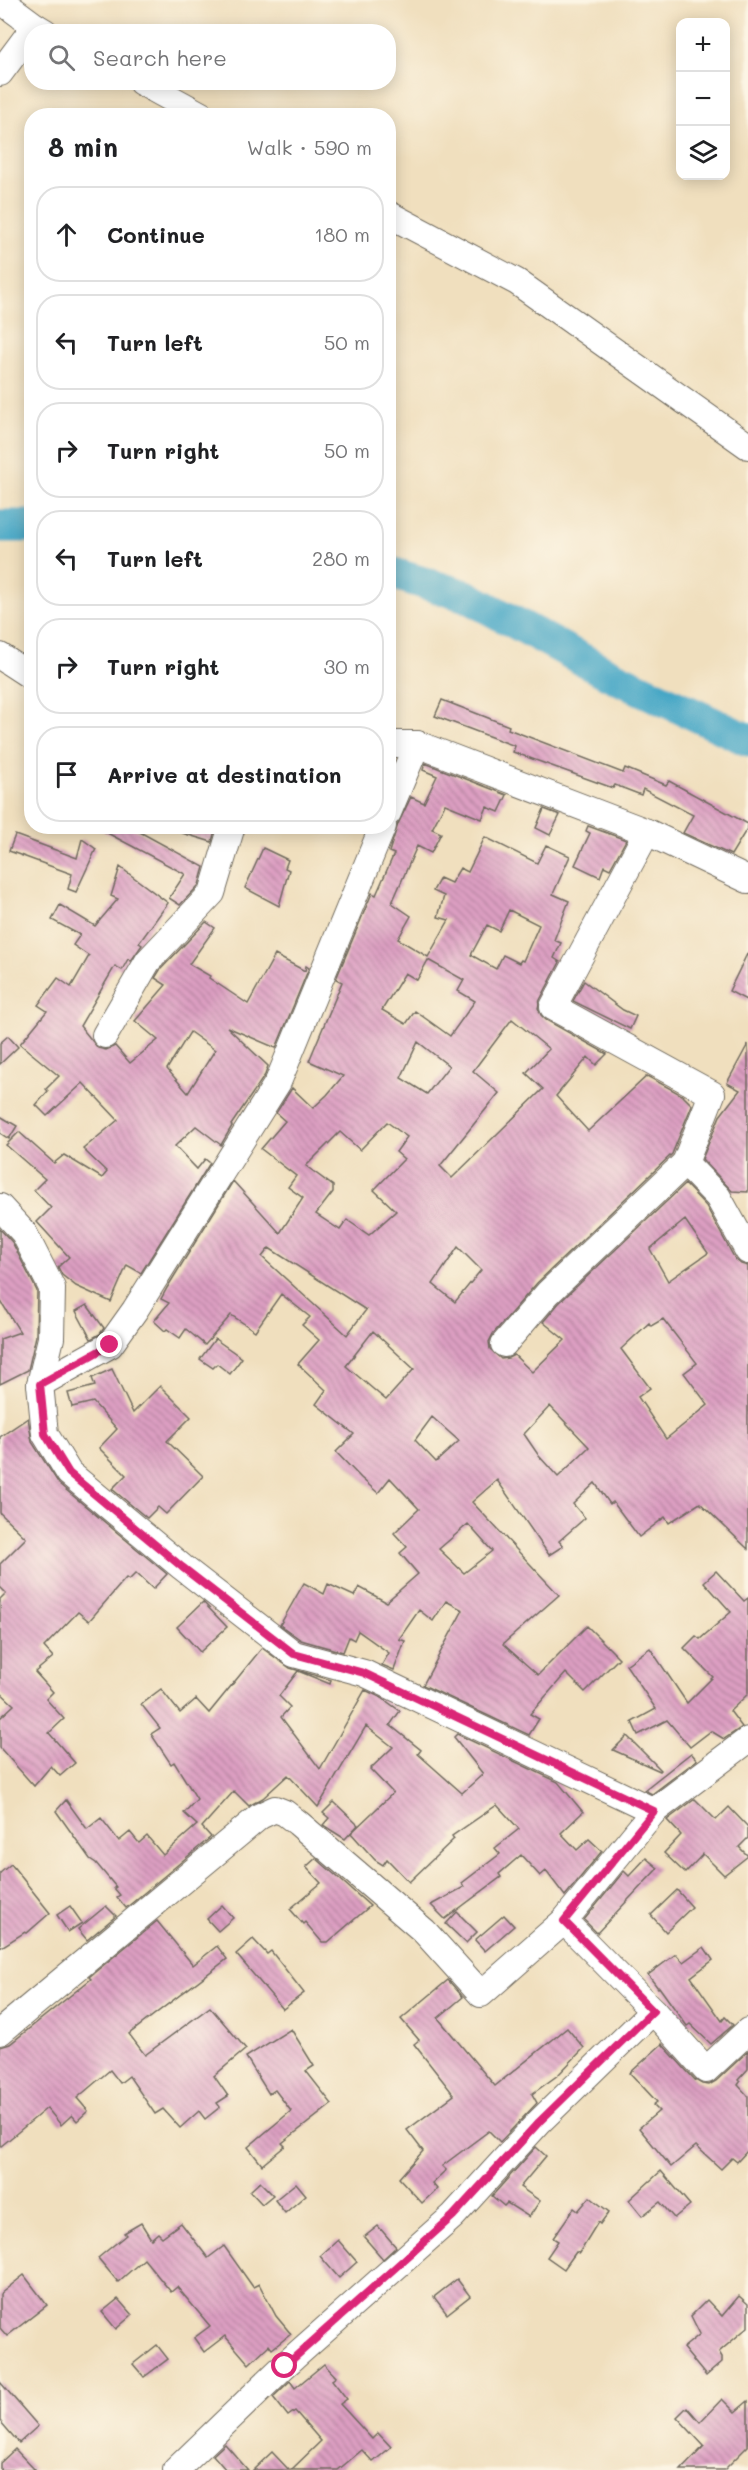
<!DOCTYPE html>
<meta charset="utf-8">
<style>
body{margin:0;font-family:Mali,sans-serif;background:#f2f2f2;color:#202124}
.controls{position:absolute;right:18px;top:18px;display:grid;overflow:hidden;border-radius:12px;box-shadow:0 3px 15px #0003}
.controls button{width:54px;height:54px;display:grid;place-items:center;padding:0;border:0;border-bottom:2px solid #e0e0e0;background:#fff;color:#202124;font:30px sans-serif}
.stop{position:absolute;width:18px;height:18px;margin:-14px;border:4px solid #db2777;border-radius:50%;background:#fff}
.stop.end{background:#db2777;border-color:#fff;box-shadow:0 2px 6px #0008}
.list{margin:0;padding:0;list-style:none}
h2{display:flex;justify-content:space-between;align-items:center;height:78px;margin:0;padding:0 24px;font-size:26px}
h2 small{font-size:20px;font-weight:400;color:#757577}
.list li{display:grid;grid-template-columns:39px 1fr auto;gap:18px;align-items:center;box-sizing:border-box;height:96px;margin:0 12px 12px;padding:0 12px;border:2px solid #e0e0e0;border-radius:24px}
.list b{display:block;font-size:22px;white-space:nowrap}
.list em{font-size:20px;font-style:normal;color:#757577}
.icon{flex:none;width:33px;height:33px;fill:none;stroke:currentColor;stroke-width:2;stroke-linecap:round;stroke-linejoin:round}
.map{position:relative;flex:none;width:748px;height:2470px;overflow:hidden}
.search{position:absolute;background:#fff;box-shadow:0 3px 15px #0003;left:24px;top:24px;width:372px;height:66px;display:flex;align-items:center;gap:15px;box-sizing:border-box;padding:0 21px;border-radius:24px;color:#757577;font-size:22px}
.panel{position:absolute;background:#fff;box-shadow:0 3px 15px #0003;left:24px;top:108px;width:372px;height:726px;border-radius:24px}
.map>svg:first-child{display:block}
.lines{fill:none;stroke-linecap:round;stroke-linejoin:round}
.river{stroke:#47a7c6;stroke-width:33}
.building{fill:url(#building-back-hatch);fill-rule:evenodd}
.minor-casing{stroke:#706a5e;stroke-width:28}
.minor{stroke:#fff;stroke-width:26}
.route{stroke:#db2777;stroke-width:8}
</style>
<div class="map">
<svg width="748" height="2470" viewBox="0 0 748 2470">
<defs>
<pattern id="building-back-hatch" width="6" height="6" patternUnits="userSpaceOnUse" patternTransform="scale(1.5)"><rect width="6" height="6" fill="#dd9fc2"/><path d="M-1 5l2 2M0 0l6 6M5-1l2 2" fill="none" stroke="#b3829e"/></pattern>
</defs>
<rect width="100%" height="100%" fill="#fcf5e5"/>
<filter id="ink" filterUnits="userSpaceOnUse"><feTurbulence type="fractalNoise" baseFrequency=".0167" numOctaves="2"/><feDisplacementMap in="SourceGraphic" scale="12" xChannelSelector="R" yChannelSelector="G"/><feConvolveMatrix kernelMatrix="1 2 1 2 8 2 1 2 1" color-interpolation-filters="sRGB"/></filter>
<filter id="wash" filterUnits="userSpaceOnUse"><feTurbulence type="fractalNoise" baseFrequency=".008" numOctaves="4" result="noise"/><feDisplacementMap in="SourceGraphic" scale="24" xChannelSelector="R" yChannelSelector="G"/><feGaussianBlur stdDeviation="1.35" result="paint"/><feColorMatrix in="noise" values="0 0 0 0 0 0 0 0 0 0 0 0 0 0 0 0 0 1.4 0 .05"/><feComposite in="paint" operator="in"/></filter>
<g filter="url(#wash)">
<rect width="100%" height="100%" fill="#f0dfbe"/>
<g class="lines">
<g class="river">
<path d="M0,526H32"/>
<path d="M388,572L466,596L607,673L748,740"/>
</g>
</g>
<g id="blocks">
<g class="building">
<path d="M442,700L509,726L508,729L623,773L625,768L666,785L669,781L748,824V827L731,855L683,833L693,815L643,789L641,795L615,785L613,788L513,752L515,746L435,716Z"/>
<path d="M425,763L507,795L499,812L487,807L482,819L445,804L432,829L441,833L431,853L417,846L392,903L411,916L398,939L428,957L449,920L438,917L444,896L433,891L440,878L451,883L460,868L468,872L485,837L537,863L546,845L570,856L553,894L569,901L554,940L561,943L554,958L560,962L540,1000L538,1008L541,1015L546,1020L607,1054L596,1065L588,1057L556,1096L588,1131L647,1076L682,1095L692,1105L672,1154L537,1283L493,1334L489,1342L490,1349L501,1359L508,1358L514,1355L532,1372L565,1340L543,1322L559,1303L685,1184L706,1206L735,1259L741,1264L748,1266V1549L700,1503L669,1523L665,1517L639,1537L613,1502L610,1504L595,1483L573,1504L585,1518L559,1541L563,1546L549,1555L497,1480L472,1502L559,1595L503,1644L538,1675L587,1626L619,1658L585,1692L566,1673L530,1714L539,1719L529,1735L423,1685L463,1610L446,1601L433,1621L419,1610L399,1639L405,1641L394,1670L382,1665L389,1653L358,1631L354,1640L349,1637L343,1652L301,1640L280,1625L304,1583L324,1594L328,1584L354,1596L359,1587L386,1602L418,1574L400,1553L407,1547L394,1533L419,1509L390,1478L378,1493L361,1478L336,1452L354,1434L316,1404L326,1390L298,1364L319,1340L302,1325L310,1317L281,1294L255,1331L231,1315L205,1345L186,1329L180,1338L167,1329L165,1331L154,1321L169,1303L161,1299L167,1288L233,1181L280,1233L303,1198L288,1187L296,1176L261,1149L285,1121L276,1113L292,1088L313,1108L327,1095L343,1076L309,1061L342,982L336,979L372,893L376,895L394,854L389,852L398,824L411,797L424,803L437,776L423,770ZM509,910L539,925L523,961L521,960L519,963L503,955L496,969L471,955L487,925L499,931ZM428,960L464,980L458,991L475,1001L450,1036L415,1011L406,1024L382,1010L405,973L417,980ZM512,1019L549,1049L526,1073L543,1089L452,1178L440,1166L499,1093L473,1071ZM418,1042L449,1066L427,1094L401,1078ZM387,1122L407,1137L396,1152L404,1159L374,1190L396,1211L369,1235L347,1220L340,1230L316,1214L333,1192V1186L306,1166L340,1132L360,1150ZM685,1220L708,1253L668,1281L650,1249ZM458,1247L481,1270L455,1302L433,1284ZM269,1248L366,1310L347,1335L262,1257ZM663,1319L697,1363L684,1373L708,1405L666,1439L638,1397L650,1388L621,1349L649,1323L651,1326ZM373,1331L414,1369L386,1400L346,1366ZM550,1406L589,1447L558,1477L539,1456L524,1434ZM432,1417L459,1441L436,1462L415,1440ZM468,1524L492,1551L464,1573L439,1549Z"/>
<path d="M544,809L560,815L550,835L536,828Z"/>
<path d="M94,826H129L204,867L199,885L180,905L169,898L185,874Z"/>
<path d="M173,826H216L212,842L172,830Z"/>
<path d="M588,826L626,840L610,869L604,866L600,877L575,865L590,833L586,831Z"/>
<path d="M15,835L77,858L82,839L96,849L76,892L68,889L72,874L9,851Z"/>
<path d="M263,848L288,860L285,868L289,870L279,906L245,888Z"/>
<path d="M120,867L168,903L139,943L142,945L131,961L128,959L122,970L115,966L80,1026L98,1048L106,1050L115,1046L130,1063L158,1040L135,1021L166,985L155,978L160,970L206,922L215,928L189,964L210,976L209,978L248,1004L275,955L305,971L306,966L309,968L276,1048L227,1027L268,1066L265,1075L231,1125L232,1126L221,1145L196,1126L175,1146L197,1169L205,1159L210,1163L141,1273L127,1265L111,1302L76,1286L62,1275L58,1267L69,1257L37,1222L51,1208L34,1190L45,1179L6,1145L19,1132L54,1163L64,1155L102,1178L107,1172L83,1149L118,1120L83,1083L47,1116L36,1105L48,1091L46,1089L59,1076L20,1044L47,1011L38,1005L58,978L71,987L89,956L73,945L80,935L52,920L60,905L95,926L118,899L111,896ZM190,1032L215,1050L188,1093L167,1069Z"/>
<path d="M748,952V1001L729,991Z"/>
<path d="M584,981L623,1010L636,1016L630,1029L573,1001Z"/>
<path d="M8,1036L18,1047L0,1064V1043Z"/>
<path d="M748,1044V1192L732,1191L702,1159L720,1116L740,1090L727,1083Z"/>
<path d="M0,1116L17,1126L9,1139L0,1133Z"/>
<path d="M0,1229L12,1242L37,1291L36,1336L28,1370L0,1384V1339L20,1332L0,1300Z"/>
<path d="M87,1305L104,1328L100,1334L91,1339L76,1311Z"/>
<path d="M215,1339L242,1358L230,1374L217,1364L213,1368L200,1359Z"/>
<path d="M112,1369L133,1413L160,1386L191,1417L167,1441L203,1476L166,1514L158,1507L147,1518L112,1489L126,1475L99,1448L117,1429L93,1402L72,1407L68,1393L95,1386L92,1378Z"/>
<path d="M28,1418L32,1442L59,1484L167,1574L153,1589L136,1573L129,1580L126,1578L89,1621L78,1612L44,1647L53,1657L35,1672L53,1692L46,1699L64,1719L49,1733L75,1763L60,1776L51,1766L34,1786L0,1748V1718L14,1705L0,1692V1599L6,1593L0,1587V1564L26,1538L0,1513V1437Z"/>
<path d="M716,1571L744,1601L748,1598V1694L730,1711L742,1727L724,1739L711,1731L690,1747L667,1720L638,1735L632,1722L656,1709L626,1665L650,1648L687,1703L713,1677L684,1648L696,1636L700,1639L731,1612L704,1582Z"/>
<path d="M203,1602L227,1627L200,1652L177,1627Z"/>
<path d="M262,1648L290,1668L331,1680L330,1684L298,1671L279,1696L290,1707L281,1717L320,1769L365,1690L382,1698L400,1711L390,1725L421,1750L418,1754L462,1793L483,1774L454,1737L457,1734L558,1782L583,1812L561,1833L577,1850L589,1839L602,1851L565,1896L546,1871L540,1876L521,1855L499,1874L501,1877L445,1919L431,1905L464,1887L462,1883L500,1854L495,1848L519,1829L497,1805L452,1836L454,1839L409,1882L387,1859L383,1865L375,1860L351,1833L393,1793L370,1769L393,1747L366,1726L318,1807L288,1775L263,1798L249,1806L234,1791L202,1827L211,1837L126,1908L117,1897L120,1895L114,1888L116,1887L96,1863L90,1859L56,1811L66,1800L87,1829L101,1818L119,1841L130,1832L139,1843L147,1836L163,1855L197,1825L184,1813L197,1799L174,1762L171,1764L151,1734L160,1728L141,1704L161,1689L180,1713L196,1699L209,1713Z"/>
<path d="M627,1736L661,1770L660,1771L613,1750Z"/>
<path d="M691,1753L697,1760L652,1794L644,1790Z"/>
<path d="M695,1799L716,1820L729,1807L748,1827V1838L739,1847L748,1856L724,1875L703,1854L685,1873L664,1853L681,1835L667,1820Z"/>
<path d="M334,1802L358,1825L345,1839L323,1825L329,1818L323,1813Z"/>
<path d="M316,1858L370,1906L328,1942H322L305,1922L303,1924L290,1909L321,1883L306,1867Z"/>
<path d="M646,1858L658,1868L597,1933L584,1920L624,1871L629,1876Z"/>
<path d="M11,1864L50,1913L27,1933L25,1932L0,1948V1873Z"/>
<path d="M677,1890L692,1907L666,1932L651,1915Z"/>
<path d="M222,1905L233,1918L218,1931L207,1919Z"/>
<path d="M70,1906L82,1923L68,1932L57,1915Z"/>
<path d="M106,1906L116,1916L87,1940L78,1929Z"/>
<path d="M457,1912L477,1932L466,1943L446,1924Z"/>
<path d="M504,1915L514,1926L485,1951L475,1940Z"/>
<path d="M157,1921L193,1965L217,1946L227,1959L129,2034L145,2055L210,2007L246,2049L214,2076L228,2096L217,2103L220,2107L205,2119L199,2111L180,2128L163,2109L155,2114L129,2076L120,2083L110,2070L77,2098L88,2111L77,2121L72,2115L61,2125L47,2108L0,2147V2047L10,2044L91,1979L89,1977Z"/>
<path d="M253,1939L267,1954L271,1951L304,1993L283,2009L236,1954Z"/>
<path d="M704,1947L713,1960L691,1977L722,2021L725,2017L733,2025L711,2044L690,2024L687,2026L659,1987L658,1988L648,1975L676,1954L683,1962Z"/>
<path d="M448,1980L463,1997L438,2018L495,2086L567,2028L584,2048L558,2075L532,2094L537,2103L500,2142L489,2131L442,2166L446,2170L432,2183L437,2189L422,2203L399,2178L423,2151L407,2130L454,2095L414,2044L419,2040L401,2019Z"/>
<path d="M291,2029L314,2066L306,2071L332,2104L282,2143L285,2146L262,2165L248,2147L291,2111L275,2090L269,2094L246,2057Z"/>
<path d="M662,2044L695,2080L702,2084L709,2085L716,2081L748,2051V2069L738,2080L740,2082L738,2085L748,2096V2150L737,2162L732,2158L721,2169L696,2146L671,2167L639,2128L659,2111L653,2105L657,2102L630,2073Z"/>
<path d="M536,2147L546,2156L520,2187L540,2201L529,2217L507,2203L504,2206L492,2196Z"/>
<path d="M661,2171L690,2205L674,2218L660,2202L642,2216L629,2200Z"/>
<path d="M260,2182L273,2195L262,2204L250,2191Z"/>
<path d="M296,2183L306,2195L285,2213L275,2200Z"/>
<path d="M590,2197L609,2212L600,2224L598,2222L579,2253L576,2252L564,2269L547,2257L558,2241L553,2238L574,2208L578,2211Z"/>
<path d="M141,2223L151,2239L158,2233L162,2237L181,2223L208,2258L224,2246L253,2287L259,2284L276,2316L291,2334L272,2349L269,2345L249,2364L225,2336L204,2352L194,2338L210,2326L177,2287L171,2292L144,2259L118,2282L98,2258L126,2235L124,2233Z"/>
<path d="M378,2226L396,2247L383,2259L364,2237Z"/>
<path d="M338,2240L357,2262L339,2278L320,2256Z"/>
<path d="M24,2275L47,2305L7,2336L0,2328V2294Z"/>
<path d="M457,2279L470,2296L447,2314L434,2297Z"/>
<path d="M739,2296L748,2304V2327L719,2352L722,2357V2362L706,2376L683,2348L700,2334L691,2316L707,2300L722,2316Z"/>
<path d="M118,2299L132,2315L116,2329L102,2312Z"/>
<path d="M157,2345L168,2359L144,2377L133,2364Z"/>
<path d="M324,2364L336,2377L332,2380L347,2399L340,2404L372,2439L378,2433L391,2447L373,2462L362,2450L338,2470H291L321,2441L295,2411L288,2416L273,2397L290,2381L295,2388Z"/>
<path d="M0,2382L38,2426L19,2443L0,2421Z"/>
<path d="M722,2399L735,2412L748,2401V2446L724,2470H681L704,2446L677,2417L687,2407L700,2422Z"/>
<path d="M225,2444L248,2470H226L213,2455Z"/>
<path d="M15,2449L35,2470H0V2463Z"/>
<path d="M272,2452L289,2470H253Z"/>
</g>
</g>
</g>
<g filter="url(#ink)">
<use href="#blocks" fill-opacity="0" stroke="#706a5e" stroke-width="1.5"/>
<g class="lines">
<g class="minor-casing">
<g id="minor">
<path d="M0,0L35,26"/>
<path d="M0,73L35,26L45,32"/>
<path d="M141,82L203,116"/>
<path d="M388,214L517,282L748,446"/>
<path d="M0,656L32,677"/>
<path d="M388,744H417L647,832L748,880"/>
<path d="M388,813L417,744"/>
<path d="M647,832L553,1007L712,1094L685,1163"/>
<path d="M105,1035L148,961L212,893L232,826"/>
<path d="M0,1207L24,1233L52,1288L51,1338L40,1384L45,1434L69,1473L182,1567L294,1654L364,1673L654,1811L748,1740"/>
<path d="M504,1344L548,1293L685,1163L718,1197L748,1251"/>
<path d="M40,1384L110,1345L135,1310L278,1082L383,826"/>
<path d="M564,1921L653,2011L706,2070L748,2031"/>
<path d="M0,2032L260,1816L275,1809L285,1813L298,1823L424,1931L481,1994L564,1921L654,1811"/>
<path d="M176,2470L284,2366L453,2216L539,2122L653,2011"/>
</g>
</g>
<use href="#minor" class="minor"/>
</g>
</g>
<g class="lines" filter="url(#ink)">
<path class="route" d="M110,1345L40,1384L45,1434L69,1473L182,1567L294,1654L364,1673L654,1811L564,1921L653,2011L539,2122L453,2216L285,2366"/>
</g>
</svg>
<div class="controls">
<button>+</button>
<button>−</button>
<button><svg class="icon" aria-label="layers" viewBox="0 0 24 24"><path d="M12 4l9 5-9 5-9-5zM3 14l9 5 9-5"/></svg></button>
</div>
<div class="stop" style="left:285px;top:2366px"></div>
<div class="stop end" style="left:110px;top:1345px"></div>
<div class="search"><svg class="icon" aria-label="search" viewBox="0 0 24 24"><circle cx="10" cy="10" r="6"/><path d="M15 15l6 6"/></svg>Search here</div>
<section class="panel">
<h2>8 min<small>Walk · 590 m</small></h2>
<ul class="list">
<li><svg class="icon" aria-label="ahead" viewBox="0 0 24 24"><path d="M12 20V5M6 11l6-6 6 6"/></svg><div><b>Continue</b></div><em>180 m</em></li>
<li><svg class="icon" aria-label="left" viewBox="0 0 24 24"><path d="M17 20v-9H6M10 6l-5 5 5 5"/></svg><div><b>Turn left</b></div><em>50 m</em></li>
<li><svg class="icon" aria-label="right" viewBox="0 0 24 24"><path d="M7 20v-9h11M14 6l5 5-5 5"/></svg><div><b>Turn right</b></div><em>50 m</em></li>
<li><svg class="icon" aria-label="left" viewBox="0 0 24 24"><path d="M17 20v-9H6M10 6l-5 5 5 5"/></svg><div><b>Turn left</b></div><em>280 m</em></li>
<li><svg class="icon" aria-label="right" viewBox="0 0 24 24"><path d="M7 20v-9h11M14 6l5 5-5 5"/></svg><div><b>Turn right</b></div><em>30 m</em></li>
<li><svg class="icon" aria-label="arrive" viewBox="0 0 24 24"><path d="M6 21V4h12l-3 4 3 4H6"/></svg><div><b>Arrive at destination</b></div></li>
</ul>
</section>
</div>
